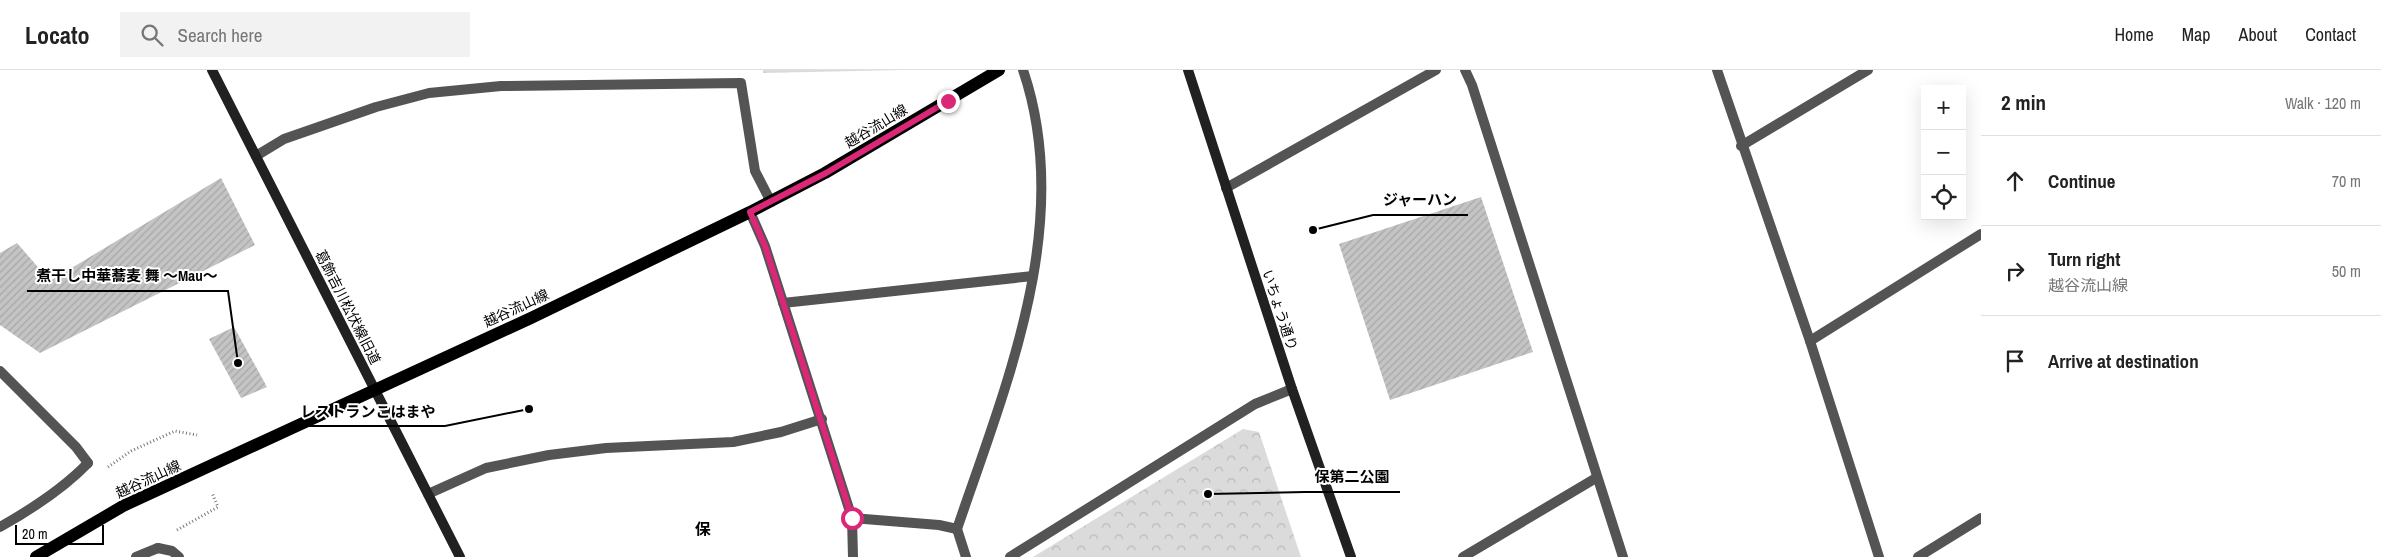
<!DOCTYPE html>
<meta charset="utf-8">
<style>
body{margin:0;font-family:"Archivo Narrow","Noto Sans JP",sans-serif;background:#f2f2f2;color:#222}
.controls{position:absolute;right:15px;top:15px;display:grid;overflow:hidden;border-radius:0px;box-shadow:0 5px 20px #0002}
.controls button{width:45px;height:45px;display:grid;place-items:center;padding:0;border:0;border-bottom:1px solid #e0e0e0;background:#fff;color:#222;font:25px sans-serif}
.scale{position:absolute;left:15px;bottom:12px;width:89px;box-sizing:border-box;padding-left:5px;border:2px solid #000;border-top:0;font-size:14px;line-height:18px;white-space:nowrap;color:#000;-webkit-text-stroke:4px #fff;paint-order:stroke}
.stop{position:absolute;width:15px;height:15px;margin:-11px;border:4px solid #db2777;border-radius:50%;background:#fff}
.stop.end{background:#db2777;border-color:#fff;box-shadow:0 1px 5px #0008}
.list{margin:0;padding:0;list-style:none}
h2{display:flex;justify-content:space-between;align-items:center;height:65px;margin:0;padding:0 20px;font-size:21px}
h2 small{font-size:16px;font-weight:400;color:#767676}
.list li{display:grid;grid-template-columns:32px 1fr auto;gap:15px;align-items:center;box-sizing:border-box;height:90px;padding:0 20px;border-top:1px solid #e0e0e0}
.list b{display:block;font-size:19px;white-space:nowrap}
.list p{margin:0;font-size:16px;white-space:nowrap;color:#767676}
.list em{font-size:16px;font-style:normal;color:#767676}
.icon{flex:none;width:28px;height:28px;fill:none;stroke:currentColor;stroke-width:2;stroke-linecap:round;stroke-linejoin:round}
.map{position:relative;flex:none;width:1981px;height:487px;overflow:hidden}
header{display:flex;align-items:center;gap:30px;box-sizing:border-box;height:70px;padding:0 25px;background:#fff;border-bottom:1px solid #e0e0e0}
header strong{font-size:24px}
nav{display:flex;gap:28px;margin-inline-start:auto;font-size:18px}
.search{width:350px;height:45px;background:#f2f2f2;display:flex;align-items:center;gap:12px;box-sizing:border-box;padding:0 18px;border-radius:0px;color:#767676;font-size:19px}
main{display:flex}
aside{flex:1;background:#fff}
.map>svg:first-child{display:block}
.forest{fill:url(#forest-crowns)}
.cemetery{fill:url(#cemetery-stones)}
.building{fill:url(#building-hatch)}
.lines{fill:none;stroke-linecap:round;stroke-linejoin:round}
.path{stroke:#767676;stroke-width:3;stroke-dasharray:1 2.5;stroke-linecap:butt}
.lane{stroke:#545454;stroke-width:10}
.street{stroke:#545454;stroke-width:10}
.secondary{stroke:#212121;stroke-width:10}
.primary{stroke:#000;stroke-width:12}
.route{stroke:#db2777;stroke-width:6}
.labels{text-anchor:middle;stroke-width:4;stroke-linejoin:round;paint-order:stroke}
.street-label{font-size:14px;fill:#000;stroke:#fff}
.quarter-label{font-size:16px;font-weight:bold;fill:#000;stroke:#fff}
.leader{fill:none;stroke:#000;stroke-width:2}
.callout-dot{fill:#000;stroke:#fff;stroke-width:2}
.callout-label{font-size:15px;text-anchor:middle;font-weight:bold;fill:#000;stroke:#fff;stroke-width:4;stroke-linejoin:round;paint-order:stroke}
</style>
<header>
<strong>Locato</strong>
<div class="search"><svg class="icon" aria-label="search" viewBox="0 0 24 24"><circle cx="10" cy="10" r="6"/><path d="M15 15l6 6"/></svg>Search here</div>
<nav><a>Home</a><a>Map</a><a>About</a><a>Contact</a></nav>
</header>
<main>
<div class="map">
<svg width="1981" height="487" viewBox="0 0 1981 487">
<defs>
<pattern id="forest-crowns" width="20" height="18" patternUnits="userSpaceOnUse" patternTransform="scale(1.25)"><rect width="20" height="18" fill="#dbdbdb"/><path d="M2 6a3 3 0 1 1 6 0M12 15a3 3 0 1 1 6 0" fill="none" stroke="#bababa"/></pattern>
<pattern id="cemetery-stones" width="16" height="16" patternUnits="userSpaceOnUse" patternTransform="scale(1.25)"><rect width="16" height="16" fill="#dbdbdb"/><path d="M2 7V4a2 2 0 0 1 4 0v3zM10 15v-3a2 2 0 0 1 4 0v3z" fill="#bababa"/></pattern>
<pattern id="building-hatch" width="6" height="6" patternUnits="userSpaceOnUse" patternTransform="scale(1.25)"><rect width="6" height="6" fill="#c4c4c4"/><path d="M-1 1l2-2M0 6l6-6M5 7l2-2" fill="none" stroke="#a7a7a7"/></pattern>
</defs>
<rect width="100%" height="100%" fill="#fff"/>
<path class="forest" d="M1243,359L1259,362L1301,487H1033Z"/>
<path class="cemetery" d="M763,0H902L763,3Z"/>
<g class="building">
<path d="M221,108L255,175L40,283L0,255V183L17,173L50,211Z"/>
<path d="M1481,127L1533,282L1390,330L1339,174Z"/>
<path d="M234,257L267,317L241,328L209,269Z"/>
</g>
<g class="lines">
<g class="path">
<path d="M108,397L131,381L175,361L197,365"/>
<path d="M177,460L218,437L212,423"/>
</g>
<g class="lane">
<path d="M256,86L284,69L376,37L429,23L501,16L741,13L755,101L771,132"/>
<path d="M750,142L765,176L852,448L853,487"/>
<path d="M783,233L1033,206"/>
<path d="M0,301L76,377L88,393"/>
<path d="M428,424L486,398L549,385L606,378L733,372L781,362L822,349"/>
<path d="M852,448L939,455L957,459C1006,315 1075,153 1023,0"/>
<path d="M158,478L172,481L179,487"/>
</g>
<g class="street">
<path d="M1465,0L1472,15L1623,487"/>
<path d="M1717,0L1810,271L1879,487"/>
<path d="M1741,76L1868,0"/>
<path d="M1226,118L1436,0"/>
<path d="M1810,271L1981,164"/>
<path d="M0,457C32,439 63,419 88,393"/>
<path d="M957,459L966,487"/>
<path d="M136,487L158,478"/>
<path d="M1010,487L1255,334L1292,319"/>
<path d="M1463,487L1596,408"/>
<path d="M1918,487L1981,448"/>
</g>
<g class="secondary">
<path d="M212,0L460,487"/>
<path d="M1188,0L1292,319L1351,487"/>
</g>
<path class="primary" d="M36,487L123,436L531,248L750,142L825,103L999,0"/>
</g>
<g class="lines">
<path class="route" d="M852,448L765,176L750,142L826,103L948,31"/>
</g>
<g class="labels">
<g class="street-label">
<text transform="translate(876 56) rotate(-31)" y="5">越谷流山線</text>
<text transform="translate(348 237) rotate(63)" y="5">葛飾吉川松伏線旧道</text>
<text transform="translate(516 238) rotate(-25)" y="5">越谷流山線</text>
<text transform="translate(1280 240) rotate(72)" y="5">いちょう通り</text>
<text transform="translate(148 409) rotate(-25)" y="5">越谷流山線</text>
</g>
<g class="quarter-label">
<text x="703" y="465">保</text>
</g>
</g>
<path class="leader" d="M1313 160L1373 145H1468M238 293L228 221H27M529 339L445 356H290M1208 424L1305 422H1400"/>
<g class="callout-dot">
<circle cx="1313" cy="160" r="5"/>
<circle cx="238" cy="293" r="5"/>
<circle cx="529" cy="339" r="5"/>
<circle cx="1208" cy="424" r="5"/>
</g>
<g class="callout-label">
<text x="1420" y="135">ジャーハン</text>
<text x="127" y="211">煮干し中華蕎麦 舞 〜Mau〜</text>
<text x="368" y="347">レストランこはまや</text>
<text x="1352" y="412">保第二公園</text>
</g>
</svg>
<div class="controls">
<button>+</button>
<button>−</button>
<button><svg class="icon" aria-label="locate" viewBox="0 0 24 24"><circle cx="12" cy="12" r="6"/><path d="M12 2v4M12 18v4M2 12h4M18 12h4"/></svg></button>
</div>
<div class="scale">20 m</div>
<div class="stop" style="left:852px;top:448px"></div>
<div class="stop end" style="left:948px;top:31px"></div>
</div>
<aside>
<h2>2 min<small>Walk · 120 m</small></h2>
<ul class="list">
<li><svg class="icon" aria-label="ahead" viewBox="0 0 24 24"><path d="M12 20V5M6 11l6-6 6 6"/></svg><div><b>Continue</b></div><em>70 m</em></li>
<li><svg class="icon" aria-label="right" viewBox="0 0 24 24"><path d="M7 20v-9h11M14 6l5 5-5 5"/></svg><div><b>Turn right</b><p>越谷流山線</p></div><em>50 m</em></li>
<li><svg class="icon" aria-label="arrive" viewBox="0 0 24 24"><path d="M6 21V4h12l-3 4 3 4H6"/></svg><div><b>Arrive at destination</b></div></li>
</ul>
</aside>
</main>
